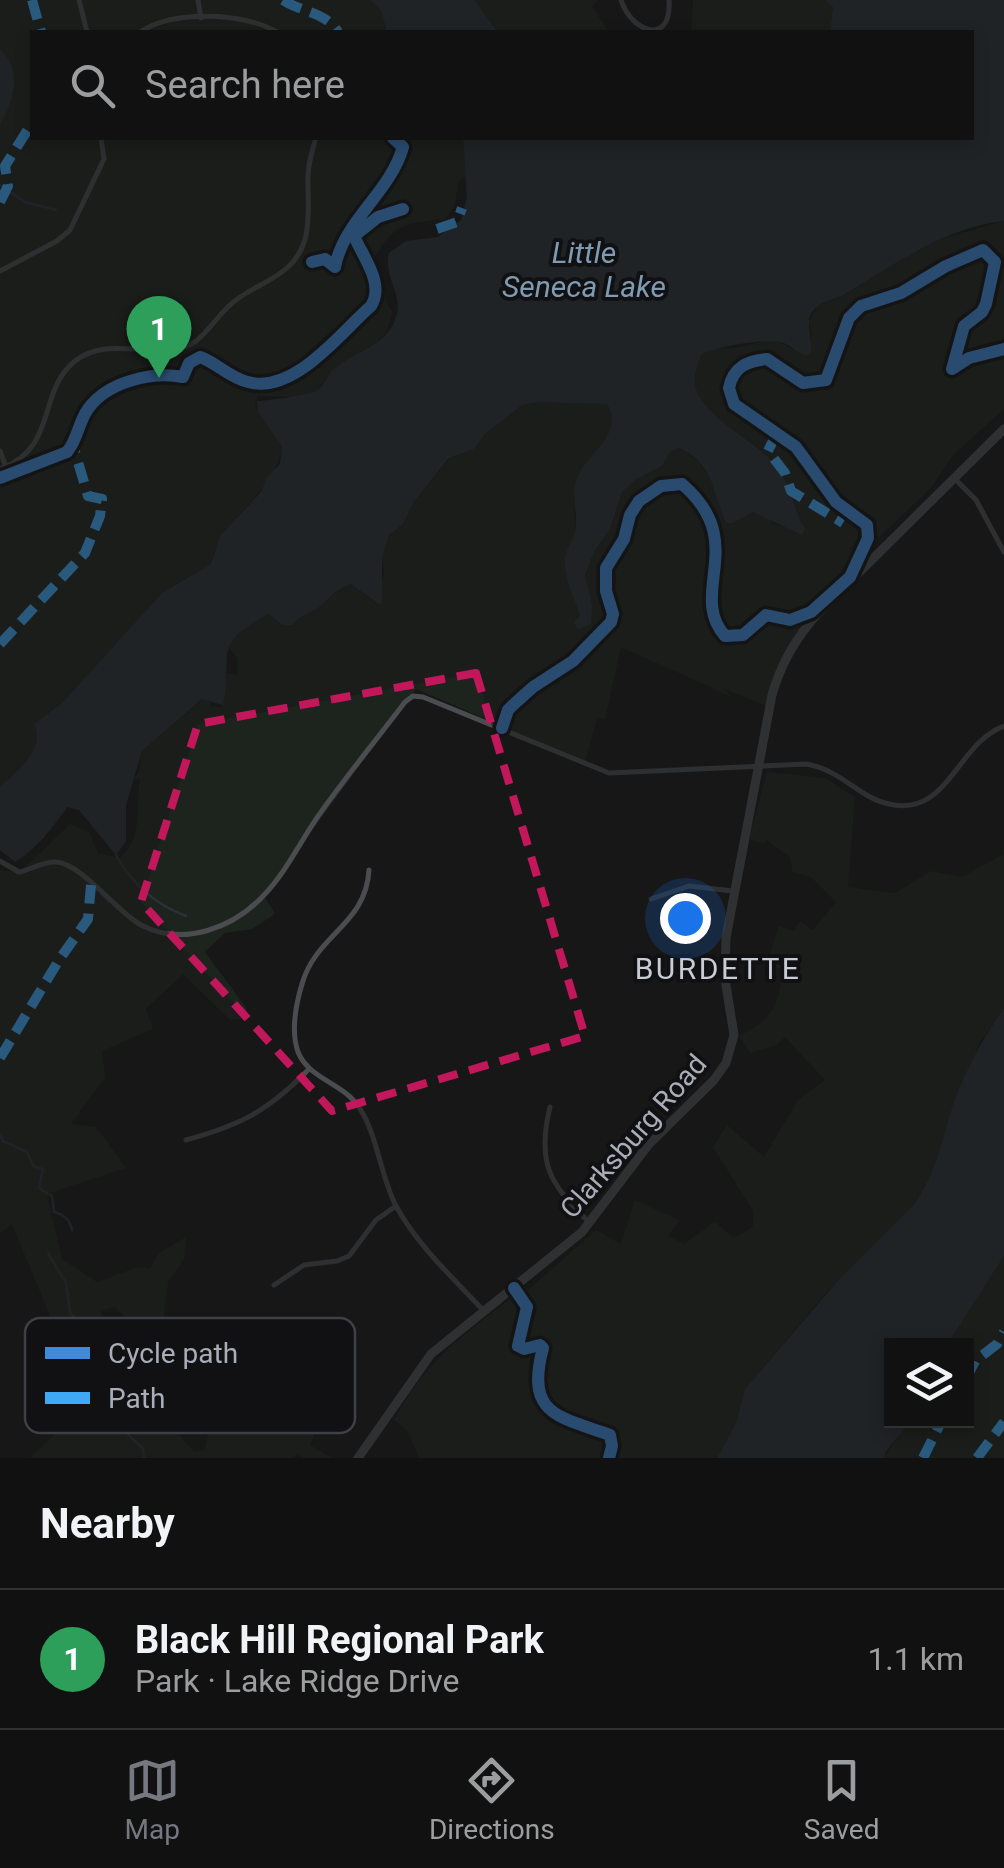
<!DOCTYPE html>
<meta charset="utf-8">
<style>
body{margin:0;font-family:Roboto,sans-serif;background:#1a1a1a;color:#f1f3f6}
.controls{position:absolute;right:30px;bottom:30px;display:grid;overflow:hidden;border-radius:0px;box-shadow:0 5px 15px #0003}
.controls button{width:90px;height:90px;display:grid;place-items:center;padding:0;border:0;border-bottom:2px solid #303131;background:#111;color:#f1f3f6;font:50px sans-serif}
.you{position:absolute;left:685px;top:918px;width:35px;height:35px;margin:-25px;border:8px solid #fff;border-radius:50%;background:#1a73e8;box-shadow:0 0 0 15px #1a73e833}
.badge{display:grid;place-items:center;width:65px;height:65px;border-radius:50%;background:#757880;color:#fff;font-size:32px;font-weight:700}
.pin{position:absolute;translate:-50% -82px;filter:drop-shadow(0 2px 5px #0008)}
.pin::after{content:'';position:absolute;top:52px;width:35px;height:30px;background:inherit;clip-path:polygon(0 0,100% 0,50% 100%)}
.list{margin:0;padding:0;list-style:none}
h2{display:flex;justify-content:space-between;align-items:center;height:130px;margin:0;padding:0 40px;font-size:42px}
h2 small{font-size:32px;font-weight:400;color:#9c9d9f}
.list li{display:grid;grid-template-columns:65px 1fr auto;gap:30px;align-items:center;box-sizing:border-box;height:140px;padding:0 40px;border-top:2px solid #303131}
.list b{display:block;font-size:38px;white-space:nowrap}
.list p{margin:0;font-size:32px;white-space:nowrap;color:#9c9d9f}
.list em{font-size:32px;font-style:normal;color:#9c9d9f}
.icon{flex:none;width:55px;height:55px;fill:none;stroke:currentColor;stroke-width:2;stroke-linecap:round;stroke-linejoin:round}
.map{position:relative;flex:none;width:1004px;height:1458px;overflow:hidden}
.search{position:absolute;background:#111;box-shadow:0 5px 15px #0003;left:30px;right:30px;top:30px;height:110px;display:flex;align-items:center;gap:25px;box-sizing:border-box;padding:0 35px;border-radius:0px;color:#9c9d9f;font-size:38px}
.sheet{height:270px;background:#111}
nav{display:flex;justify-content:space-around;align-items:center;box-sizing:border-box;height:140px;border-top:2px solid #303131;background:#111;font-size:28px;color:#9c9d9f}
nav a{display:grid;justify-items:center;gap:5px}
nav .on{color:#757880}
.map>svg:first-child{display:block}
.green{fill:#1d241e}
.water{fill:#2a3239}
.lines{fill:none;stroke-linecap:round;stroke-linejoin:round}
.stream{stroke:#2a3239;stroke-width:2.5}
.minor{stroke:#4b4c50;stroke-width:5}
.primary{stroke:#4d4f52;stroke-width:9}
.quiet{stroke:#3fa9f5;stroke-width:10;stroke-dasharray:20 10;stroke-linecap:butt}
.cycleway-casing{stroke:#111113;stroke-width:19}
.cycleway{stroke:#408adc;stroke-width:12}
.marked{fill:none;stroke:#c2185b;stroke-width:8;stroke-dasharray:20 12;stroke-linejoin:round}
.labels{text-anchor:middle;stroke-width:8;stroke-linejoin:round;paint-order:stroke}
.street-label{font-size:28px;fill:#a8adb8;stroke:#111113}
.water-label{font-size:30px;font-style:italic;fill:#7f9bb3;stroke:#111113}
.neighbourhood-label{font-size:30px;letter-spacing:2.5px;fill:#c9ccd4;stroke:#111113}
.key{fill:#111113;stroke:#3e4045;stroke-width:2.5}
.key-label{font-size:28px;fill:#a8adb8}
</style>
<div class="map">
<svg width="1004" height="1458" viewBox="0 0 1004 1458">
<rect width="100%" height="100%" fill="#171717"/>
<g class="green">
<path d="M0,0H370L381,10L387,32H32V138H463L466,175L458,182L455,206L445,219C408,223 395,222 375,257L389,308L393,311L386,333L365,352L334,369L317,391L293,397L258,396L255,406L258,412L282,447C275,494 221,517 211,564L162,593L62,703L35,723C46,746 18,773 0,786V125C14,100 23,71 0,49Z"/>
<path d="M474,0H598L592,6L609,32H498Z"/>
<path d="M693,0H825L833,6L830,32H691Z"/>
<path d="M1004,221V409L952,456L930,489L839,575L844,580L797,631L800,633L769,707L722,688L732,697L621,647L605,720L597,718L585,763L495,723L497,720L492,717L488,720L416,689L264,896L275,914L252,929L225,933L205,952L247,1009L242,1019L230,1020L183,974L146,1009L153,1029L102,1051L105,1077L71,1124L96,1127L126,1168L47,1194L62,1259L97,1282L138,1267L150,1269L159,1253L186,1237L184,1259L168,1282L162,1331L139,1330L115,1307L100,1311L150,1412L164,1417L194,1452L205,1450L211,1418L256,1373H275L323,1415L310,1445L332,1458H303L297,1454L292,1458H30L74,1415L81,1391L12,1224L0,1233V870L20,872L70,824L89,832L98,853L120,858C144,837 135,808 140,779L132,781L139,771L142,751L203,699L210,700V706L222,708L227,673L237,675L238,659L228,647L236,631L269,614L292,625C301,614 312,613 322,605C335,595 334,590 351,584L376,603L384,574L382,557L389,534L403,524L413,503L450,458L474,449L485,434L522,405L538,402L607,404L613,419L612,430L577,478L574,498L576,537L568,580L580,615L592,604L585,577L594,552L610,529L622,492L635,480L662,466L670,452L679,448C706,460 716,488 723,515L733,523L753,512L763,514L774,524L805,529C793,509 790,486 776,466C757,437 691,415 695,378C695,371 699,362 701,355C713,347 717,349 731,348C763,346 768,329 800,355L812,335L809,321L818,305L840,297L914,252L947,237Z"/>
<path d="M767,772L825,778L855,797L848,887L895,893L931,871L962,877L1004,854V1008L979,1044L971,1071L954,1103L929,1184L913,1206L828,1291L745,1389L736,1423L717,1458H419L408,1432L394,1420C426,1358 471,1329 525,1288L528,1290L596,1230L621,1244L635,1200L679,1220L668,1236L684,1244L715,1222L733,1237L739,1236L753,1226V1211L713,1147L727,1125L764,1157L798,1100L825,1080L785,1037L776,1045L751,1053L738,1036C773,1020 777,1009 783,971L767,962L779,926L794,931L800,921L813,930L836,902L811,877L792,872L791,858L767,840L765,844L749,839Z"/>
<path d="M1004,1256V1458H884L906,1421L966,1420V1346L947,1345Z"/>
</g>
<g class="water">
<path d="M370,0H474L498,32H387L381,10Z"/>
<path d="M825,0H1004V221C945,227 893,266 843,295C832,301 818,301 811,314C806,323 812,340 811,352L807,355C796,354 795,348 786,344C772,336 713,347 701,355C699,362 695,371 695,378C692,414 756,438 776,466C791,485 793,509 805,529L802,535L753,512L733,523H726C713,493 713,462 679,448L670,452L662,466L635,480L622,492L610,529L594,552L585,576L592,604L591,624L578,629L574,623L580,615C574,597 561,572 566,554C569,543 576,537 576,525C577,510 571,493 577,478C588,452 625,435 607,404L538,402L522,405L485,434L474,449L449,458L413,503L403,524L389,535L382,557V604L377,603L351,584C334,590 334,595 322,605C312,613 301,614 292,625H283L269,614C210,645 234,650 223,705L202,699L142,751L126,805V841L116,855L79,810L67,807C52,829 38,847 15,862L0,850V786C17,773 47,746 34,724L62,703L162,593L211,564L220,536L261,492L267,477L280,464L282,447L258,412L257,401C266,401 310,395 318,390C324,385 327,376 332,371C352,352 390,346 397,314C402,293 383,274 389,253L406,241L438,237L461,220L467,198L463,138H972V32H830L833,7Z"/>
<path d="M0,49C23,71 14,100 0,125Z"/>
<path d="M1004,1008V1256L947,1345L892,1346V1420L910,1422L886,1451L884,1458H717L736,1423L745,1389L836,1283L913,1206C936,1175 941,1142 953,1105C965,1071 983,1038 1004,1008Z"/>
</g>
<g class="lines">
<g class="stream">
<path d="M0,185L25,202L56,210"/>
<path d="M373,195L374,196"/>
<path d="M344,245L381,200L394,175"/>
<path d="M116,855C132,884 154,904 186,916"/>
<path d="M0,1134L3,1141L27,1152L33,1166L43,1169L39,1188L52,1196L54,1212C65,1215 70,1220 72,1230"/>
<path d="M48,1253L66,1283L70,1313L78,1321V1348L87,1350L98,1372L107,1374L119,1406L116,1410C119,1431 129,1434 143,1449L144,1458"/>
</g>
<g class="minor">
<path d="M79,0L87,32"/>
<path d="M198,0L201,18"/>
<path d="M621,0C631,32 672,47 669,0"/>
<path d="M140,32C173,10 243,12 277,32"/>
<path d="M0,271L57,241L70,230L104,159L101,138"/>
<path d="M0,451L6,467"/>
<path d="M0,469C59,447 36,393 75,361C103,339 139,353 171,350C201,348 210,323 230,305C247,289 270,283 287,268C315,244 307,207 308,175C309,162 312,150 316,138"/>
<path d="M954,478L976,500L1004,552"/>
<path d="M0,861L19,872C31,870 43,861 56,862C81,863 117,912 141,925C184,947 234,928 265,894C287,871 302,838 321,812C348,774 377,739 405,702L413,696L423,697L609,773L806,764C842,770 859,798 889,804C948,818 957,743 1004,726"/>
<path d="M369,870C366,925 316,934 302,984C296,1004 291,1032 298,1052C309,1079 343,1083 359,1107C378,1136 380,1175 396,1206C418,1246 453,1278 484,1311"/>
<path d="M651,899L689,886L733,891"/>
<path d="M550,1107C537,1160 548,1184 588,1221"/>
<path d="M186,1140C241,1125 268,1111 309,1069"/>
<path d="M274,1285L304,1265L337,1261L349,1256L376,1220L396,1206"/>
</g>
<path class="primary" d="M358,1458L431,1354L582,1232L649,1144L714,1080L726,1063L734,1035L725,979L726,938L772,695C781,663 797,636 819,612L1004,429"/>
<g class="quiet">
<path d="M32,0L41,32"/>
<path d="M283,0C301,12 326,12 338,32"/>
<path d="M0,202L8,186L5,166L32,123"/>
<path d="M437,229L457,222L462,208"/>
<path d="M777,433L768,451L785,473L791,491L843,523"/>
<path d="M0,644L85,553L100,516L102,499L88,496L73,445"/>
<path d="M0,1058L59,960L88,919L91,885"/>
<path d="M966,1379L975,1361L997,1344L1004,1332"/>
<path d="M923,1458L942,1420"/>
<path d="M977,1458L1004,1422"/>
</g>
<g class="cycleway-casing">
<g id="cycleway">
<path d="M312,262L325,259L335,267C344,220 390,193 403,147L393,138"/>
<path d="M0,478L67,452C78,439 78,423 88,409C107,382 152,371 183,377L189,363L200,357C217,363 230,378 248,382C294,395 341,332 371,306C385,284 363,257 354,236L378,217L403,209"/>
<path d="M502,728L508,710L513,705L533,687L573,661L611,622L613,614L606,591V568L624,539L630,515L639,501L661,486L682,484C750,542 687,593 725,636L743,635L766,615L790,620L811,612L850,577L868,538L867,525L836,502L796,447L734,404L729,388C733,367 747,361 767,359L803,383L826,380L849,318L861,306L901,293L946,266L983,250L995,262L986,304L982,312L964,326L952,369L969,358L1004,349"/>
<path d="M514,1288L527,1307L518,1346L524,1349L540,1345L543,1348C525,1415 558,1416 610,1435L612,1446L609,1458"/>
</g>
</g>
<use href="#cycleway" class="cycleway"/>
</g>
<path d="M0 0H1004V1458H0ZM476,673L585,1036L332,1111L141,902L198,724Z" fill="#171717" fill-opacity=".55" fill-rule="evenodd"/>
<path class="marked" d="M476,673L585,1036L332,1111L141,902L198,724Z"/>
<g class="labels">
<g class="street-label">
<text transform="translate(633 1136) rotate(-49)" y="10">Clarksburg Road</text>
</g>
<g class="water-label">
<text x="584" y="263">Little<tspan x="584" dy="34">Seneca Lake</tspan></text>
</g>
<g class="neighbourhood-label">
<text x="718" y="979">BURDETTE</text>
</g>
</g>
<rect x="25" y="1318" width="330" height="115" rx="15" class="key"/>
<rect x="45" y="1347" width="45" height="12" fill="#408adc"/>
<rect x="45" y="1392" width="45" height="12" fill="#3fa9f5"/>
<g class="key-label">
<text x="108" y="1363">Cycle path</text>
<text x="108" y="1408">Path</text>
</g>
</svg>
<div class="controls">
<button><svg class="icon" aria-label="layers" viewBox="0 0 24 24"><path d="M12 4l9 5-9 5-9-5zM3 14l9 5 9-5"/></svg></button>
</div>
<div class="you"></div>
<div class="pin badge" style="left:159px;top:378px;background:#2e9e5b">1</div>
<div class="search"><svg class="icon" aria-label="search" viewBox="0 0 24 24"><circle cx="10" cy="10" r="6"/><path d="M15 15l6 6"/></svg>Search here</div>
</div>
<section class="sheet">
<h2>Nearby<small></small></h2>
<ul class="list">
<li><span class="badge" style="background:#2e9e5b">1</span><div><b>Black Hill Regional Park</b><p>Park · Lake Ridge Drive</p></div><em>1.1 km</em></li>
</ul>
</section>
<nav>
<a class="on"><svg class="icon" aria-label="map" viewBox="0 0 24 24"><path d="M3 6l6-2 6 2 6-2v14l-6 2-6-2-6 2zM9 4v14M15 6v14"/></svg>Map</a>
<a><svg class="icon" aria-label="directions" viewBox="0 0 24 24"><path d="M12 3l9 9-9 9-9-9zM9 14v-3h6M13 9l2 2-2 2"/></svg>Directions</a>
<a><svg class="icon" aria-label="saved" viewBox="0 0 24 24"><path d="M7 4h10v16l-5-4-5 4z"/></svg>Saved</a>
</nav>
